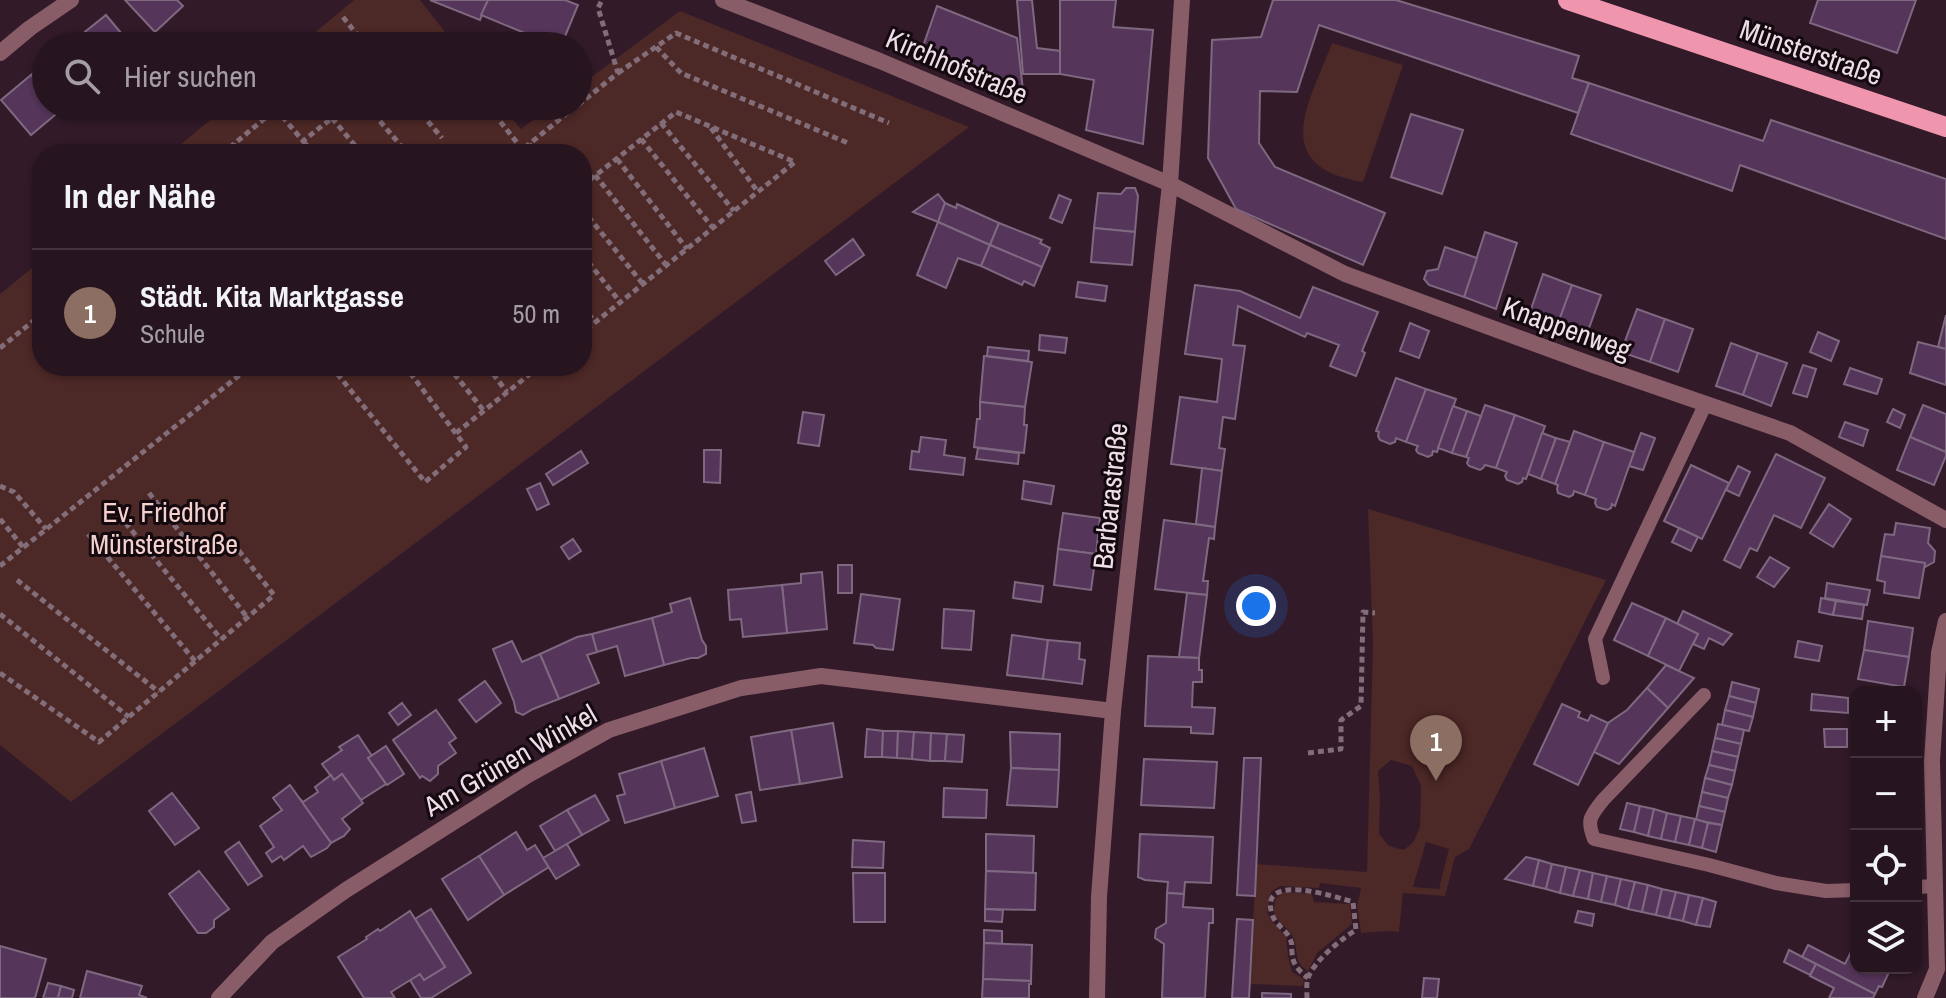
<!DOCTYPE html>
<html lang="de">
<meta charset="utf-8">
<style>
body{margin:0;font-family:"Archivo Narrow",sans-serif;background:#32212c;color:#f1f3f6}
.controls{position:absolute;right:24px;bottom:24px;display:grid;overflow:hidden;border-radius:16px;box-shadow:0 2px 6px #0004}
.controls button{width:72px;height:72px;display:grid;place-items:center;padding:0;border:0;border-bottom:2px solid #42333d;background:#26141f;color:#f1f3f6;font:40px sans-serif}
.you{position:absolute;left:1256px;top:606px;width:28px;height:28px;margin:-20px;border:6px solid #fff;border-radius:50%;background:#1a73e8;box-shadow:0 0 0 12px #1a73e833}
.badge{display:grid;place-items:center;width:52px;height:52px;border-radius:50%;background:#0b8043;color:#fff;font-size:26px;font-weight:700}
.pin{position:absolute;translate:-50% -66px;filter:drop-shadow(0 2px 4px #0008)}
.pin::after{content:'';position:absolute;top:42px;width:28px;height:24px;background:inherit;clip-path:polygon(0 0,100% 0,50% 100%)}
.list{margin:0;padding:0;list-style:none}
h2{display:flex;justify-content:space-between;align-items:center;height:104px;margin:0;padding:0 32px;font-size:34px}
h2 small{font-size:26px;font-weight:400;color:#a49ea4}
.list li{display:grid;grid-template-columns:52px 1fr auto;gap:24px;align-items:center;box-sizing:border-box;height:128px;padding:0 32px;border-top:2px solid #42333d}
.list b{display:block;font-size:30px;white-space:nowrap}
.list p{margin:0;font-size:26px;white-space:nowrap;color:#a49ea4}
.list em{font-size:26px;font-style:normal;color:#a49ea4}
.icon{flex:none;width:44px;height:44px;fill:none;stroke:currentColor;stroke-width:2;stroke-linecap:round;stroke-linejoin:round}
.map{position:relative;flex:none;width:1946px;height:998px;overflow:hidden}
.search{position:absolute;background:#26141f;box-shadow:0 2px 6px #0004;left:32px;top:32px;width:560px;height:88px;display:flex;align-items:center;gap:20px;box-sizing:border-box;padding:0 28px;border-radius:44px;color:#a49ea4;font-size:30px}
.panel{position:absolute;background:#26141f;box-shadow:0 2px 6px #0004;left:32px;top:144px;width:560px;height:232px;border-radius:32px}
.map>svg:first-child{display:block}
.green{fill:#4c2826;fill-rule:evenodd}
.building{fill:#553559;stroke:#7e6981;stroke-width:2}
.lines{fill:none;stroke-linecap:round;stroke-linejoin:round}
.path{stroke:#826d79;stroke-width:5;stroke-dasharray:6 4;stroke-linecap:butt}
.service{stroke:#895d68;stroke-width:14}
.minor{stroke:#895d68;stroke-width:16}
.primary{stroke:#f095ae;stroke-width:20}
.labels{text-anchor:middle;stroke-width:6;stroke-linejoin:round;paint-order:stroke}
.street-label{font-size:28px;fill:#efdee8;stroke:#13090f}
.park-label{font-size:28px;fill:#f5d1ce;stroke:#13090f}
</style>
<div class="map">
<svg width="1946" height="998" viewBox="0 0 1946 998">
<rect width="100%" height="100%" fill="#321a29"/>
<g class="green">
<path d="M354,0H420L456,46H299Z"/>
<path d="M680,11L969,127L71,802L0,745V294L42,260V366H582V154H169L227,106H502L521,129L552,106H578V87Z"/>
<path d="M1332,43L1403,65L1363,182C1268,166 1309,104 1332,43Z"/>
<path d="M1368,509L1606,580L1469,849L1455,857L1445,896L1403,893L1399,932L1389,931L1361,933L1357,906L1361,888L1320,883L1319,888L1280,886L1271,892L1267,912L1272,921L1286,937L1288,956L1292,972L1304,979L1303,986L1250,984L1256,864L1367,872L1373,644ZM1391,760L1412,766L1421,786L1420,827L1414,841L1404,850L1389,846L1379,834L1380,799L1378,771ZM1426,842L1449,849L1439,889L1413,887Z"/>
<path d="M1284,892L1312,894L1314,902L1350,904L1352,924L1317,953L1308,971C1293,962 1299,951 1293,937C1289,927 1275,922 1274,911C1273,906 1275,902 1276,898Z"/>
</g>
<g class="building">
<path d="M125,0H177L183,6L155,32Z"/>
<path d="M430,0H488L480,20Z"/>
<path d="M488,0H565L578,5L561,46H556L481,15Z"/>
<path d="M1017,0H1032L1037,48L1061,51L1060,74H1023Z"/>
<path d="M1060,0H1116L1113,27L1153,30L1143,144L1086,130L1094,80L1060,74Z"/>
<path d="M1273,0H1396L1579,56L1572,78L1589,83L1578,113L1319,25L1297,92L1260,91L1259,143L1275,167L1385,213L1363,265L1236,209L1208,158L1212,40L1261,37Z"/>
<path d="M1818,0H1916L1897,53L1810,23Z"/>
<path d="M937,6L1017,38L1023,90L1017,98L919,58Z"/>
<path d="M106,15L132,46H83L76,39Z"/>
<path d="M46,63V93L31,75Z"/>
<path d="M31,75L46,93V106H57L61,110L31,135L1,100Z"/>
<path d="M1589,83L1763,141L1771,120L1946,179V239L1740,165L1732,191L1571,134Z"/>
<path d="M1411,114L1463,130L1442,194L1391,177Z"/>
<path d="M1126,188H1135L1138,196L1135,232L1094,228L1098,193L1121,194Z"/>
<path d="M938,194L945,203L938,222L913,212Z"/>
<path d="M1059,195L1071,200L1062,223L1050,218Z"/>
<path d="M945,203L956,208L957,204L999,223L990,245L938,222Z"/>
<path d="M938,222L990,245L981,266L958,258L946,288L917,275Z"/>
<path d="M999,223L1042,240L1040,243L1050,248L1042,267L990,245Z"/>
<path d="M1094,228L1135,232L1132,265L1091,262Z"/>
<path d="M1485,232L1517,243L1496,309L1464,297Z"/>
<path d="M853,239L864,255L836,275L825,261Z"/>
<path d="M990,245L1042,267L1034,286L1024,281L1022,285L981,266Z"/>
<path d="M1445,247L1477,258L1464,297L1429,285L1424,279L1427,271L1438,269Z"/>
<path d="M1543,274L1572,285L1556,329L1528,318Z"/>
<path d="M1078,282L1107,286L1105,301L1076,297Z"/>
<path d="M1195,285L1240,291L1300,318L1313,287L1378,312L1362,351L1365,353L1356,376L1330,366L1339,345L1307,333L1305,337L1238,306L1233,345L1245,346L1235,419L1223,417L1219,448L1225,449L1222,471L1171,464L1180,397L1217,402L1222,359L1185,354Z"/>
<path d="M1572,285L1601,295L1585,339L1556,329Z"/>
<path d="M1637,309L1665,319L1650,362L1621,352Z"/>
<path d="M1946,315V349L1938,347Z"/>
<path d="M1665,319L1693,329L1678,372L1650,362Z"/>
<path d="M1410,323L1429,331L1419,358L1400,351Z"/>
<path d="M1818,332L1839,341L1831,361L1810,352Z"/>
<path d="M1040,335L1067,338L1065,353L1039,350Z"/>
<path d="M1918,342L1946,349V385L1910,373Z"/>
<path d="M1731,343L1758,353L1743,395L1716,386Z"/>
<path d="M988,347L1029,351L1028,361L987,356Z"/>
<path d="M1758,353L1787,363L1771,406L1743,395Z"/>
<path d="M984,356L1032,362L1025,407L980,402Z"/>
<path d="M1803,365L1816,369L1807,397L1793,393Z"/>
<path d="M1850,368L1882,379L1877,394L1844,384Z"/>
<path d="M1396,378L1426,389L1406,442L1396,438L1395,442L1390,444L1380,440L1378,436L1379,432L1376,431Z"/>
<path d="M1426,389L1456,399L1437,452L1433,451L1432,455L1428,457L1418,453L1416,450L1418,446L1406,442Z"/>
<path d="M980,402L1025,407L1024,425H1027L1024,453L974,447L977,419H980Z"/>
<path d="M1485,405L1515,415L1496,468L1485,465L1483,468L1480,470L1469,466L1467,463L1469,458L1466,457Z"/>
<path d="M1923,405L1946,414V452L1910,437Z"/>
<path d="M1453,406L1467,411L1452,453L1438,448Z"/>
<path d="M1893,409L1905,415L1900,428L1887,422Z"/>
<path d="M1467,411L1481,416L1466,457L1452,453Z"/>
<path d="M803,412L824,415L819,446L798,443Z"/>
<path d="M1515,415L1545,426L1526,479L1523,478L1522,482L1518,484L1507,480L1505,476L1507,472L1496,468Z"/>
<path d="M1845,422L1868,430L1863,446L1839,437Z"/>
<path d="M1574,431L1604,442L1585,495L1574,491L1573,495L1569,497L1558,493L1557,489L1558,485L1555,484Z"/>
<path d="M1542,433L1556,438L1541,479L1528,474Z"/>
<path d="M1641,433L1655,438L1643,470L1629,466Z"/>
<path d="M921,437L946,440L944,455L965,458L963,475L910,469L912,451L919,452Z"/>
<path d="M1910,437L1946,452V456L1934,485L1897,470Z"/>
<path d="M1556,438L1570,442L1555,484L1541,479Z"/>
<path d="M1604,442L1634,452L1615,506L1612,504L1611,508L1607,510L1597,507L1595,503L1596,499L1585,495Z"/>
<path d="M978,448L1019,453L1018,464L976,459Z"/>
<path d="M704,450H721L720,483L704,482Z"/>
<path d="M581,451L588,463L553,485L546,474Z"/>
<path d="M1776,454L1825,478L1801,528L1774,515L1757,551L1750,548L1740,568L1724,560Z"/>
<path d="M1691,465L1729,483L1702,539L1664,521Z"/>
<path d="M1738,466L1750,472L1739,496L1726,490Z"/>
<path d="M1202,468L1222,471L1215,527L1196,524Z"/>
<path d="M1024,481L1054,486L1051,504L1022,499Z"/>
<path d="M540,483L549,504L537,510L527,489Z"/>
<path d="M1829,504L1851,519L1833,547L1810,533Z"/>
<path d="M1063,513L1100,518L1096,554L1058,549Z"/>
<path d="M1164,520L1215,527L1214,539L1209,538L1203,581H1208L1207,595L1155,589Z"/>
<path d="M1896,523L1930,528L1928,543L1935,551L1934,562L1925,567V563L1881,556L1885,534L1894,535Z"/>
<path d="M1679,528L1698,537L1691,551L1672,542Z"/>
<path d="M573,539L581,551L569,559L561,547Z"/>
<path d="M1058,549L1096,554L1091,590L1054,585Z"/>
<path d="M1881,556L1925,563L1919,598L1884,593L1885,582L1877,580Z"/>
<path d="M1770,557L1789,568L1774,587L1757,577Z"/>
<rect x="838" y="565" width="14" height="28"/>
<path d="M822,572L827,629L787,633L782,585L801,583V574Z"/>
<path d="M1015,582L1043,586L1041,602L1013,598Z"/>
<path d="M1827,583L1870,590L1867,605L1825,598Z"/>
<path d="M782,585L787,633L743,637L741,619L730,620L728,590Z"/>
<path d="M1187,593L1207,595L1199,658L1179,657Z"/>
<path d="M861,594L900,599L893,650L876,648L873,645L854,643Z"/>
<path d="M690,598L702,640L706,646V654L698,658H691L664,665L652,618L672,612L670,604Z"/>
<path d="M1821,598L1836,601L1833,615L1819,612Z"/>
<path d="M1836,601L1864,605L1862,619L1833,615Z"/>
<path d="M1632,603L1666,618L1648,656L1614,640Z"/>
<path d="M944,609L974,611L971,650L942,648Z"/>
<path d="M1683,611L1732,634L1723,645L1709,638L1704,649L1693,644L1698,634L1677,624Z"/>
<path d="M652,618L664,665L625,676L617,646L597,652L592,634Z"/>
<path d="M1666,618L1698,634L1679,671L1648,656Z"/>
<path d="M1868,621L1913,628L1909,657L1864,650Z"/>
<path d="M592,634L597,652L587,655L599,683L559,699L540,654L577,637Z"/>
<path d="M1012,635L1048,640L1043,679L1007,675Z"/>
<path d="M1048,640L1080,643L1079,659L1085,660L1082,684L1043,679Z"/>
<path d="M512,641L522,662L540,654L559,699L533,709L523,715L516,712L514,702L493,649Z"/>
<path d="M1798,641L1822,646L1819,661L1795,657Z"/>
<path d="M1864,650L1909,657L1904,687L1858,679Z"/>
<path d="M1148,656L1199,658V670H1202V682H1193L1192,707L1215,708L1213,734L1191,733V727L1145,726Z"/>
<path d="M1666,665L1694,678L1668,708L1647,688Z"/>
<path d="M485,681L501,703L476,722L459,700Z"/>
<path d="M1732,682L1759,689L1756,703L1729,696Z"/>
<path d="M1647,688L1668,708L1619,764L1594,752L1608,723L1627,710Z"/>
<path d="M1812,694L1848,698V713L1811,710Z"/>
<path d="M1729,696L1756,703L1753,717L1725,710Z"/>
<path d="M402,703L411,715L398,725L389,713Z"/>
<path d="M1562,704L1580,712L1578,717L1588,721L1591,715L1608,723L1578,785L1534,764Z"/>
<path d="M436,710L456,738L449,743L456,753L438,766V774L430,781L422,776L420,778L393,740Z"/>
<path d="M1725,710L1753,717L1749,731L1722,725Z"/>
<path d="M833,723L842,777L800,784L791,730Z"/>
<path d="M1718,724L1744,730L1741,744L1715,738Z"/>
<path d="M867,729L883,731L882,757H865Z"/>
<path d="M1824,729H1847V747H1825Z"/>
<path d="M791,730L800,784L760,790L751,737Z"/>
<path d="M883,731H898L897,758L882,757Z"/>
<path d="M898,731L914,732L912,759L897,758Z"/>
<path d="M914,732L931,733L930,761L912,759Z"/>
<path d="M1010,732L1060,734L1059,770L1011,768Z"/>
<path d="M931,733L947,734L945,761H930Z"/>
<path d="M947,734L964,735L962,762L945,761Z"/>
<path d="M358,735L372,756L368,758L386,784L361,800L342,774L334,780L322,764L342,750L339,747Z"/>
<path d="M1715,738L1741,744L1738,757L1712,751Z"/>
<path d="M386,746L404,774L387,785L368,758Z"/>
<path d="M704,748L718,796L675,808L661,761Z"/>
<path d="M1712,751L1738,757L1735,771L1709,765Z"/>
<path d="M1244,758H1261L1255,896L1237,895Z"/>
<path d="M1144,759L1217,762L1214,808L1141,805Z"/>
<path d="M661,761L675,808L625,823L617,796L625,794L619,774Z"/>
<path d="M1709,765L1735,771L1732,785L1705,778Z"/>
<path d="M1011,768L1059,770L1057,807L1007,805Z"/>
<path d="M342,774L363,803L342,819L350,829L344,836L331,843L299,798L303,802L318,792L315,787L331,775L334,780Z"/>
<path d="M1705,778L1732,785L1728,798L1702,792Z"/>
<path d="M290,785L331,843L327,848L311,857L303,846L284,860L281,856L272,862L266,853L274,847L260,826L282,810L273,798Z"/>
<path d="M944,788L987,790L986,818L943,817Z"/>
<path d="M751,792L756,821L742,823L736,795Z"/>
<path d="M1702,792L1728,798L1725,812L1699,806Z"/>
<path d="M172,793L199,828L175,845L149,811Z"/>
<path d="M595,795L609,820L582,835L567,810Z"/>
<path d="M1627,803L1640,806L1634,832L1620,829Z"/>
<path d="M1640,806L1654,809L1648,836L1634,832Z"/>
<path d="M1699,806L1725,812L1722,825L1696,820Z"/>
<path d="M1654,809L1667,813L1661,839L1648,836Z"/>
<path d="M567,810L582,835L555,851L540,826Z"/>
<path d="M1667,813L1681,816L1675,842L1661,839Z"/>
<path d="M1681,816L1695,819L1689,845L1675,842Z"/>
<path d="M1695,819L1708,823L1702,848L1689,845Z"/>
<path d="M1708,823L1722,825L1716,852L1702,848Z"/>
<path d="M516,832L527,850L535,845L549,867L504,895L479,856Z"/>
<path d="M986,834L1034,836L1033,873L986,871Z"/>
<path d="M1140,834L1213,837L1211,883L1185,882L1184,894L1167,893L1168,882L1145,880L1138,877Z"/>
<path d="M853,840L884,842L883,868L852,867Z"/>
<path d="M239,842L262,876L248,885L225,852Z"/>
<path d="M567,844L579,865L556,879L543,858Z"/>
<path d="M479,856L504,895L468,920L442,879Z"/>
<path d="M1526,857L1539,860L1533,886L1505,879Z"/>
<path d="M1539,860L1552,864L1546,889L1533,886Z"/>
<path d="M1552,864L1566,867L1560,893L1546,889Z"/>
<path d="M1566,867L1580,870L1573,896L1560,893Z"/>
<path d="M1580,870L1593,873L1588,899L1573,896Z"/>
<path d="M199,871L229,909L214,920V927L206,933H198L169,894Z"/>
<path d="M986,871L1036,873L1035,910L985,909Z"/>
<path d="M853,873H885V922H854Z"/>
<path d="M1593,873L1607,876L1601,902L1588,899Z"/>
<path d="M1607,876L1621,879L1615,905L1601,902Z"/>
<path d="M1621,879L1635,882L1628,909L1615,905Z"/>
<path d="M1635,882L1648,885L1642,912L1628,909Z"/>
<path d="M1648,885L1662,889L1656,915L1642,912Z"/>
<path d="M1662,889L1676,892L1669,918L1656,915Z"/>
<path d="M1676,892L1689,895L1683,921L1669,918Z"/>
<path d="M1167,893L1184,894L1183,907L1213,909V923H1209L1205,998H1162L1164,944L1155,938L1156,929L1166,923Z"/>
<path d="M1689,895L1703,898L1696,925L1683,921Z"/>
<path d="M1703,898L1716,902L1710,927L1696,925Z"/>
<path d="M431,909L471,973L431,998H421L410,980L420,974L424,980L445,967L415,919Z"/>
<path d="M985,909L1003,910L1002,922L985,921Z"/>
<path d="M410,911L445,967L424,980L420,974L391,992L395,998H364L338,957L367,939L366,937L378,929L380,931Z"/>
<path d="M1578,911L1594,914L1592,926L1575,922Z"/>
<path d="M1237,919L1253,920L1249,998H1232Z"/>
<path d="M984,930L1002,931V944L984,943Z"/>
<path d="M984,943L1032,945L1031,981L983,979Z"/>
<path d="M1808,945L1845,964L1851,952L1856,955V968H1885L1890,970L1882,987L1879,986L1875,994L1802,957Z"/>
<path d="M0,946L46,959L35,998H0Z"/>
<path d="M1789,950L1816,964L1810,975L1784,962Z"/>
<path d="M1816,964L1875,994L1873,998H1829L1834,988L1810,976Z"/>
<path d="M87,971L142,986L139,995L147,998H80Z"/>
<path d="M1424,978L1439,979L1437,998H1422Z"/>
<path d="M983,979L1031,981V984H1029V998H982Z"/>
<path d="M48,983L61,986L58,998H43Z"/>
<path d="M61,986L74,990L72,998H58Z"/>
<path d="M1262,993L1291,994V998H1262Z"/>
</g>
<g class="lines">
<g class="path">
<path d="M343,17L366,46"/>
<path d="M319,37L326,46"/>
<path d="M422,46L433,37L440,46"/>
<path d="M656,47L681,73L848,143"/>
<path d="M618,73L676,33L889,123"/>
<path d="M578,105L618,73L598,8L602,0"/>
<path d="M367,106L408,154"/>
<path d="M415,106L442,138"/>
<path d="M458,106L466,117"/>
<path d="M488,106L522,149"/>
<path d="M332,118L362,154"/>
<path d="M661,123L734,211"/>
<path d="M711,128L758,192"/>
<path d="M641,139L713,228"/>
<path d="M303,141L314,154"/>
<path d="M233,144L241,154"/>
<path d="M529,144L537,154"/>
<path d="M222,154L276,109L303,141L347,106"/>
<path d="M517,154L576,106"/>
<path d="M617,159L687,249"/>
<path d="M595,175L666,265"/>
<path d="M582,186L676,112L795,162L582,333"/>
<path d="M582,209L643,284"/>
<path d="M582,254L620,302"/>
<path d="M582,306L595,322"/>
<path d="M0,348L42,314"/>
<path d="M331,366L425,482L466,447L405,366"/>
<path d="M448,366L484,411"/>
<path d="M487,366L507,392"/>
<path d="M456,433L540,366"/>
<path d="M0,486L14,492L46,529"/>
<path d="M149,493L247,617"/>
<path d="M119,515L221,639"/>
<path d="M0,519L23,547"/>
<path d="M88,534L195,661"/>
<path d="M0,566L251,366"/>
<path d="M17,580L159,692"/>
<path d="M0,614L129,717"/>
<path d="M0,673L99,742L274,595L228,537"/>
<path d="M1308,753L1341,749V720L1361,706L1363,612L1375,613"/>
<path d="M1307,998C1307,992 1306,983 1308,978C1314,961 1341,939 1356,930L1353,902C1336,897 1258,871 1272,914C1275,925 1286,929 1290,939C1293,945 1291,946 1292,952C1292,964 1299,971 1308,978"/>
</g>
<g class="service">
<path d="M1603,678L1595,639L1705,405"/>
<path d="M1704,695L1603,800C1591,816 1586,819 1594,839L1709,865L1776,883L1826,891L1856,890"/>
<path d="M1916,887L1935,886"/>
</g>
<g class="minor">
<path d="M723,0L880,61L1170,184L1345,274L1593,365L1790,433L1946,520"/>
<path d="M0,53L30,28L71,0"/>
<path d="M219,998L272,942L346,890L528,775L609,730L741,688L821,676L1113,711"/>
<path d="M1097,998L1099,897L1113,711L1170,184L1182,0"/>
<path d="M1925,998L1937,969L1932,761L1939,653L1946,621"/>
</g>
<path class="primary" d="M1568,0L1946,127"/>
</g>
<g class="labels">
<g class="street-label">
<text transform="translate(1811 52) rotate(19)" y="10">Münsterstraße</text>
<text transform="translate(957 66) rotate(23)" y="10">Kirchhofstraße</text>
<text transform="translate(1567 328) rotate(20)" y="10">Knappenweg</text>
<text transform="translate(1110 496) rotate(-84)" y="10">Barbarastraße</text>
<text transform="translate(510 760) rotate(-30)" y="10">Am Grünen Winkel</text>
</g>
<g class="park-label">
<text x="164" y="522">Ev. Friedhof<tspan x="164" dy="32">Münsterstraße</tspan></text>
</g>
</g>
</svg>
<div class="controls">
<button>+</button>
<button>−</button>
<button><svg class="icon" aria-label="locate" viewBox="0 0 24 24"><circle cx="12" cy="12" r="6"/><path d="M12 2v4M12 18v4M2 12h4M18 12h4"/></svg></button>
<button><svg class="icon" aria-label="layers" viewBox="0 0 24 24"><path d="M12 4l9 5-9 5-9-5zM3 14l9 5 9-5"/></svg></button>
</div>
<div class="you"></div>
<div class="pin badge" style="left:1436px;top:781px;background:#8d6e63">1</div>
<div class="search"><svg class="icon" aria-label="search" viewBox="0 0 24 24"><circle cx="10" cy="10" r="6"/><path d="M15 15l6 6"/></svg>Hier suchen</div>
<section class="panel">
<h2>In der Nähe<small></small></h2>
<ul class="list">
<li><span class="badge" style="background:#8d6e63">1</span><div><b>Städt. Kita Marktgasse</b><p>Schule</p></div><em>50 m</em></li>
</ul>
</section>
</div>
